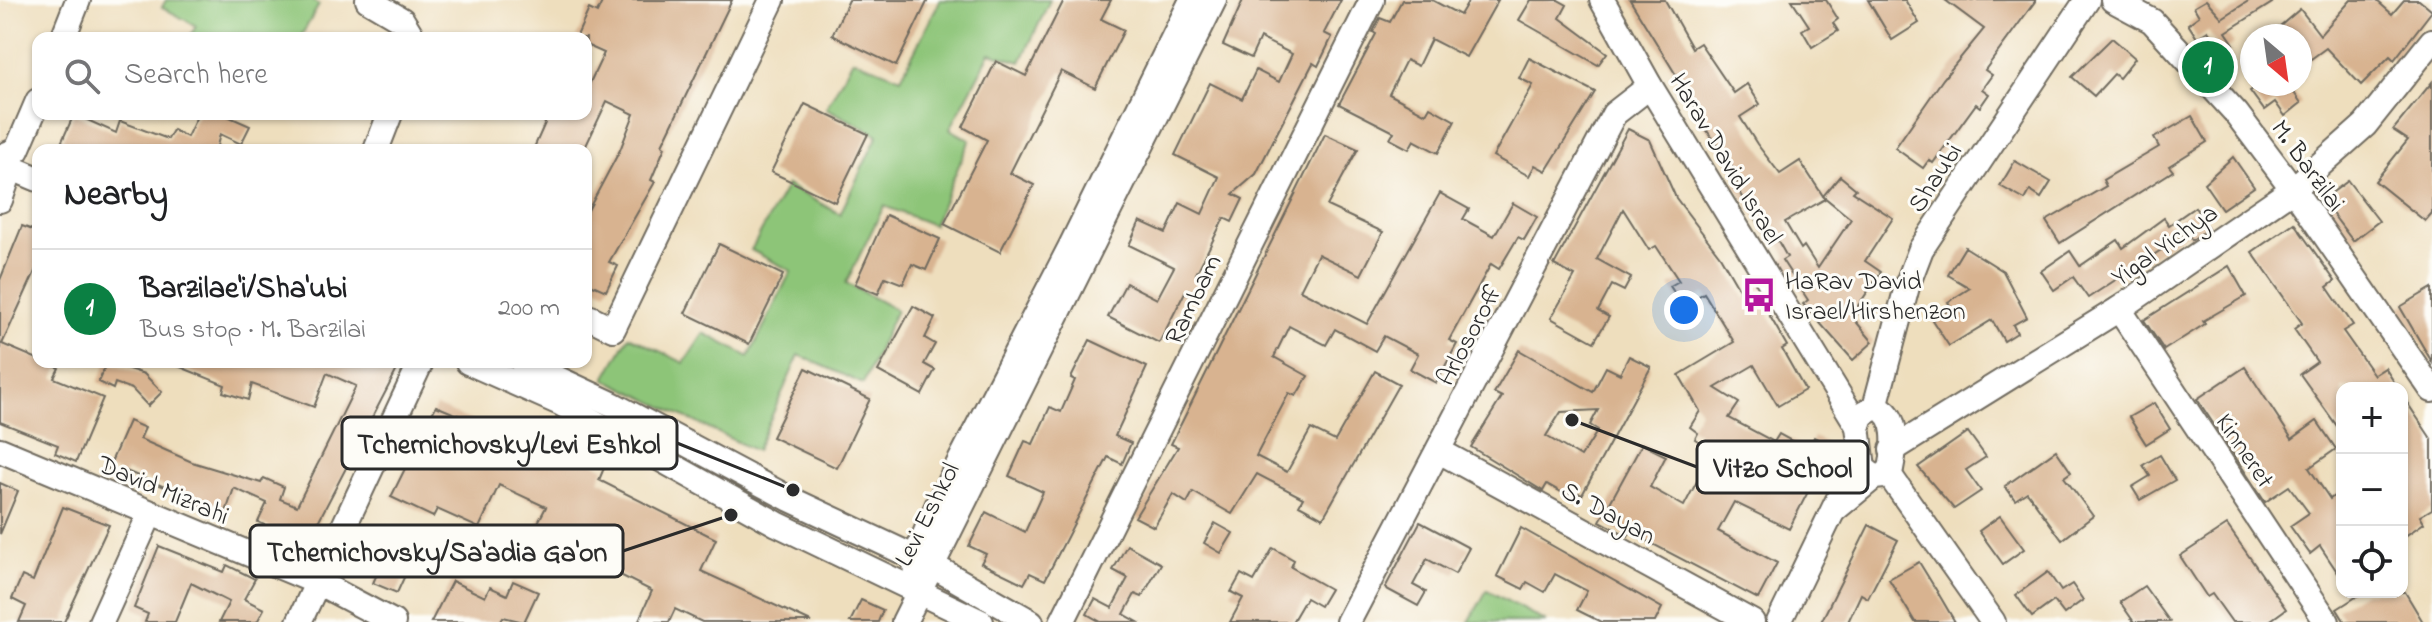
<!DOCTYPE html>
<meta charset="utf-8">
<style>
body{margin:0;font-family:"Indie Flower",sans-serif;background:#f2f2f2;color:#202124}
.controls{position:absolute;right:24px;bottom:24px;display:grid;overflow:hidden;border-radius:16px;box-shadow:0 2px 6px #0004}
.controls button{width:72px;height:72px;display:grid;place-items:center;padding:0;border:0;border-bottom:2px solid #e0e0e0;background:#fff;color:#202124;font:40px sans-serif}
.compass{position:absolute;left:2240px;top:24px;width:72px;height:72px;border-radius:50%;background:#fff;box-shadow:0 2px 6px #0004;rotate:151deg}
.you{position:absolute;left:1684px;top:310px;width:28px;height:28px;margin:-20px;border:6px solid #fff;border-radius:50%;background:#1a73e8;box-shadow:0 0 0 12px #1a73e833}
.badge{display:grid;place-items:center;width:52px;height:52px;border-radius:50%;background:#0b8043;color:#fff;font-size:26px;font-weight:700}
.pin{position:absolute;translate:-50% -50%;border:4px solid #fff;box-shadow:0 2px 8px #0006}
.list{margin:0;padding:0;list-style:none}
h2{display:flex;justify-content:space-between;align-items:center;height:104px;margin:0;padding:0 32px;font-size:34px}
h2 small{font-size:26px;font-weight:400;color:#757577}
.list li{display:grid;grid-template-columns:52px 1fr auto;gap:24px;align-items:center;box-sizing:border-box;height:120px;padding:0 32px;border-top:2px solid #e0e0e0}
.list b{display:block;font-size:30px;white-space:nowrap}
.list p{margin:0;font-size:26px;white-space:nowrap;color:#757577}
.list em{font-size:26px;font-style:normal;color:#757577}
.icon{flex:none;width:44px;height:44px;fill:none;stroke:currentColor;stroke-width:2;stroke-linecap:round;stroke-linejoin:round}
.map{position:relative;flex:none;width:2432px;height:622px;overflow:hidden}
.search{position:absolute;background:#fff;box-shadow:0 2px 6px #0004;left:32px;top:32px;width:560px;height:88px;display:flex;align-items:center;gap:20px;box-sizing:border-box;padding:0 28px;border-radius:16px;color:#757577;font-size:30px}
.panel{position:absolute;background:#fff;box-shadow:0 2px 6px #0004;left:32px;top:144px;width:560px;height:224px;border-radius:16px}
.map>svg:first-child{display:block}
.green{fill:#8dc578;stroke:#5c7852;stroke-width:2}
.building{fill:#d8b390;fill-rule:evenodd}
.lines{fill:none;stroke-linecap:round;stroke-linejoin:round}
.minor-casing{stroke:#6f6a5e;stroke-width:28}
.minor{stroke:#fff;stroke-width:24}
.labels{text-anchor:middle;stroke-width:6;stroke-linejoin:round;paint-order:stroke}
.street-label{font-size:26px;fill:#2b2b2b;stroke:#fdfcf7}
.poi-label{font-size:26px;fill:#2b2b2b;stroke:#fdfcf7;text-anchor:start}
.leader{fill:none;stroke:#2b2b2b;stroke-width:3}
.callout-dot{fill:#2b2b2b;stroke:#fdfcf7;stroke-width:3}
.callout{fill:#fdfcf7;stroke:#2b2b2b;stroke-width:3}
.callout-label{font-size:28px;text-anchor:middle;font-weight:bold;fill:#2b2b2b}
</style>
<div class="map">
<svg width="2432" height="622" viewBox="0 0 2432 622">
<rect width="100%" height="100%" fill="#fdfcf7"/>
<filter id="ink" filterUnits="userSpaceOnUse"><feTurbulence type="fractalNoise" baseFrequency=".0125" numOctaves="2"/><feDisplacementMap in="SourceGraphic" scale="16" xChannelSelector="R" yChannelSelector="G"/><feConvolveMatrix kernelMatrix="1 2 1 2 8 2 1 2 1" color-interpolation-filters="sRGB"/></filter>
<filter id="wash" filterUnits="userSpaceOnUse"><feTurbulence type="fractalNoise" baseFrequency=".006" numOctaves="4" result="noise"/><feDisplacementMap in="SourceGraphic" scale="32" xChannelSelector="R" yChannelSelector="G"/><feGaussianBlur stdDeviation="1.8" result="paint"/><feColorMatrix in="noise" values="0 0 0 0 0 0 0 0 0 0 0 0 0 0 0 0 0 1.4 0 .05"/><feComposite in="paint" operator="in"/></filter>
<g filter="url(#wash)">
<rect width="100%" height="100%" fill="#eedebd"/>
<g class="green">
<path d="M166,0H311L319,5L300,38H189L196,26L162,7Z"/>
<path d="M940,0H1050L1021,62L990,53L950,129L970,140L933,225L884,206L846,283L896,310L863,384L799,355L756,451L605,379L629,336L684,363L704,333L749,357L791,271L751,250L787,185L840,214L878,135L826,108L853,59L901,78Z"/>
<path d="M1487,590L1546,622H1469Z"/>
</g>
<g id="blocks">
<g class="building">
<path d="M603,0H732L662,145L665,147L651,180L655,182L609,262L618,266L606,291L586,282V214L620,150L634,114L607,101L584,150H533L549,114H586V91L604,53L586,45V38H576L589,9L597,13Z"/>
<path d="M849,0H928L896,66L832,35Z"/>
<path d="M1064,0H1111L1101,19L1124,30L1095,88L1061,71L1010,173L1034,185L1000,252L944,224L987,140L963,127L996,61L1026,76Z"/>
<path d="M1243,0H1341L1324,33L1332,37L1318,66L1313,63L1256,174L1233,194L1243,199L1232,222L1224,218L1196,274L1208,280L1198,299L1185,292L1159,343L1108,317L1126,283L1157,299L1174,267L1129,245L1140,221L1166,233L1180,203L1202,214L1219,177L1175,155L1210,83L1242,99L1256,70L1279,82L1292,54L1260,38L1251,58L1223,45Z"/>
<path d="M1402,0H1432L1460,15L1469,0H1498L1466,57L1431,39L1418,66L1406,60L1389,94L1426,114L1430,107L1455,121L1438,153L1414,140L1409,149L1390,139L1394,132L1339,104L1376,34L1373,32L1380,18L1390,22Z"/>
<path d="M1531,0H1558L1567,5L1560,18L1607,53L1598,65L1519,20Z"/>
<path d="M1630,0H1665L1692,48L1700,43L1734,93L1747,84L1760,104L1740,117L1757,144L1780,174L1800,161L1825,199L1785,222L1801,249L1804,246L1818,268L1851,219L1823,196L1840,176L1856,189L1853,192L1893,218L1865,261L1881,272L1858,306L1862,310L1853,318L1873,342L1853,360L1803,304L1808,300L1782,260L1787,257L1773,232L1766,235L1735,184L1741,180L1697,116L1700,114Z"/>
<path d="M1792,0H1826L1838,19L1833,23L1838,31L1812,47L1802,30L1809,26Z"/>
<path d="M1868,0H1905L1919,23L1892,40Z"/>
<path d="M1945,0H2036L1985,70L1992,75L1982,89L1989,94L1980,107L1976,104L1933,163L1929,160L1923,168L1895,148L1943,79L1984,29Z"/>
<path d="M2206,0L2222,18L2250,0H2269L2272,3L2226,32L2234,44L2221,51L2208,31L2197,38L2188,24L2199,16L2194,7Z"/>
<path d="M2351,0H2376L2392,14L2404,0H2419L2432,11L2394,60L2390,56L2361,85L2326,48L2300,67V36H2286L2279,27L2300,9L2320,35Z"/>
<path d="M2112,38L2135,58L2119,78L2114,74L2094,96L2072,77Z"/>
<path d="M1529,58L1595,92L1546,171L1535,165L1529,176L1493,156L1533,85L1519,78Z"/>
<path d="M2432,82V213L2425,221L2375,181L2408,140L2393,130Z"/>
<path d="M2260,84H2288L2301,103L2285,116L2275,102L2264,110L2250,91Z"/>
<path d="M805,104L868,134L835,202L771,172Z"/>
<path d="M74,114L116,133L120,121L168,139L173,130L187,137L198,114H223L250,126L241,144L220,134L216,150H58Z"/>
<path d="M2192,116L2207,142L2169,166L2173,171L2060,243L2046,221L2106,186L2103,180L2159,147L2154,138Z"/>
<path d="M1628,129L1650,140L1676,198L1720,256L1745,299L1756,292L1787,346L1782,349L1805,390L1778,406L1754,365L1715,388L1739,403L1729,418L1774,442L1779,434L1808,450L1814,437L1830,445L1824,457L1848,479L1842,484L1824,478L1822,482L1817,474L1789,529L1734,502L1718,531L1777,563L1758,599L1630,532L1628,536L1600,521L1642,444L1666,456L1650,487L1684,506L1713,451L1695,439L1698,433L1690,427L1700,411L1679,375L1734,342L1704,293L1683,306L1670,286L1679,281L1656,246L1649,250L1623,209L1597,259L1631,278L1624,291L1612,285L1598,311L1609,317L1594,342L1551,318L1575,276L1554,265Z"/>
<path d="M1325,134L1358,149L1327,206L1383,232L1361,275L1318,254L1300,290L1367,324L1440,193L1469,209L1463,219L1494,236L1513,203L1537,217L1524,240L1518,237L1499,269L1491,264L1449,340L1457,344L1436,383L1410,369L1418,354L1384,336L1375,351L1335,329L1326,345L1289,326L1274,357L1308,376L1296,396L1289,393L1256,456L1287,472L1311,429L1335,441L1375,371L1399,384L1323,518L1299,505L1303,498L1257,474L1232,514L1193,492L1187,503L1173,494L1154,527L1135,517L1178,447L1171,444Z"/>
<path d="M2233,157L2254,187L2222,209L2204,183Z"/>
<path d="M2015,161L2051,182L2041,198L2030,191L2025,200L2000,186Z"/>
<path d="M2348,181L2379,221L2353,241L2322,200Z"/>
<path d="M2195,207L2208,229L2192,240L2187,233L2088,298L2073,277L2054,290L2041,271L2070,251L2080,266L2118,240L2123,248L2164,218L2169,225Z"/>
<path d="M886,215L940,239L926,270L912,264L903,284L885,277L878,294L855,284Z"/>
<path d="M2294,223L2335,281L2327,287L2353,325L2343,331L2374,375L2385,368L2398,388H2342V433L2300,374L2317,362L2294,329L2302,323L2252,252Z"/>
<path d="M22,226L38,232V265L2,344L59,368L54,378L103,398L76,462L55,453L58,445L0,422V280Z"/>
<path d="M719,244L783,275L749,344L685,313Z"/>
<path d="M1965,247L2003,271L2027,317L2013,325L2017,333L2004,341L1992,320L1949,346L1932,320L1952,308L1948,302L1970,288L1948,275Z"/>
<path d="M2229,266L2246,296L2203,321L2205,324L2164,350L2144,320Z"/>
<path d="M2432,288V362L2400,307Z"/>
<path d="M913,306L935,318L925,338L935,344L924,364L935,370L922,395L878,371Z"/>
<path d="M1090,340L1147,367L1115,436L1131,443L1122,464L1108,457L1045,580L1030,573L1024,584L981,563L986,554L969,546L986,512L1025,532L1043,492L1009,476L1025,441L1033,444L1050,407L1061,412L1075,380L1071,378Z"/>
<path d="M1519,350L1593,392L1606,367L1620,374L1629,356L1651,367L1582,495L1572,489L1568,496L1547,484L1543,491L1471,447L1502,397L1494,393ZM1598,410L1590,425L1598,430L1581,457L1546,436L1561,412Z"/>
<path d="M107,362L144,374L162,392L148,406L132,389L115,383L113,389L98,382Z"/>
<path d="M168,362H401L306,545L258,522L267,503L234,488L225,515L192,504L194,499L126,471L125,476L108,469L129,421L145,428L140,439L192,462L261,483L264,478L284,487L280,499L297,506L356,386L327,373L314,407L252,384L248,400L223,392L225,385Z"/>
<path d="M2245,367L2292,439L2317,421L2336,449L2309,468L2330,499L2342,490V579L2320,546L2310,554L2290,526L2309,513L2289,486L2265,502L2197,399Z"/>
<path d="M806,368L870,399L837,468L772,437Z"/>
<path d="M2402,395L2432,440V509L2420,516L2424,523L2402,538Z"/>
<path d="M2154,403L2170,429L2146,444L2129,417Z"/>
<path d="M436,406L531,446L542,421L573,435L566,449L604,468L599,480L716,539L701,571L811,622H702L675,609L669,622H638L652,591L565,547L560,556L529,540L546,507L499,485L479,528L437,509L433,517L391,497Z"/>
<path d="M1968,432L1986,457L1966,470L1981,491L1954,509L1918,467Z"/>
<path d="M2056,450L2071,472L2064,477L2093,516L2062,540L2027,492L2015,500L2005,486Z"/>
<path d="M2160,455L2175,480L2140,500L2132,487L2150,476L2143,465Z"/>
<path d="M0,483L18,491L0,534Z"/>
<path d="M63,507L109,525L64,622H19L26,606L12,599L22,576L33,581Z"/>
<path d="M2000,516L2024,549L2003,564L1979,531Z"/>
<path d="M1420,522L1469,548L1455,574L1427,559L1413,585L1426,592L1418,606L1385,588Z"/>
<path d="M1215,523L1233,533L1221,553L1204,543Z"/>
<path d="M1869,525L1898,540L1868,598L1861,594L1848,622H1821Z"/>
<path d="M2227,525L2286,609L2268,622H2232L2212,594L2207,597L2180,556Z"/>
<path d="M1521,528L1662,608L1655,622H1601L1577,610L1587,591L1555,574L1545,592L1527,582L1523,589L1497,576Z"/>
<path d="M1127,545L1161,564L1142,597L1135,594L1124,614L1138,622H1101L1087,614L1095,599L1112,608L1128,578L1113,570Z"/>
<path d="M159,546L224,572L227,565L255,579L244,599L264,609L257,622H219L229,602L191,583L175,622H145L148,614L134,608Z"/>
<path d="M1273,548L1294,560L1291,567L1330,589L1320,606L1306,598L1292,622H1230L1243,598L1231,592L1241,574L1254,581Z"/>
<path d="M388,549L412,560L397,593L373,583Z"/>
<path d="M1919,562L1938,593L1955,622H1915L1889,579Z"/>
<path d="M2048,572L2061,591L2072,584L2083,600L2064,614L2054,601L2032,617L2016,595Z"/>
<path d="M452,581L485,597L490,587L507,595L513,581L538,592L524,622L503,617L500,622H431Z"/>
<path d="M2144,586L2170,622H2134L2120,602Z"/>
<path d="M2364,592H2405L2423,622H2345L2337,609Z"/>
<path d="M861,600L883,610L878,622H850Z"/>
</g>
</g>
</g>
<g filter="url(#ink)">
<use href="#blocks" fill-opacity="0" stroke="#6f6a5e" stroke-width="2"/>
<g class="lines">
<g class="minor-casing">
<g id="minor">
<path d="M368,0L402,20L413,38"/>
<path d="M1602,0L1650,86L1858,426"/>
<path d="M2113,0L2152,21L2236,113L2293,189L2432,390"/>
<path d="M63,38L78,0"/>
<path d="M376,150L390,114"/>
<path d="M0,157L17,150L38,101"/>
<path d="M0,163L38,179"/>
<path d="M0,200L11,168"/>
<path d="M2119,309L2327,622"/>
<path d="M591,318L613,329L772,0"/>
<path d="M468,362L560,403L777,524L981,622"/>
<path d="M522,362L612,404L790,499L933,566L1031,622"/>
<path d="M1875,407L1908,283L1921,249L2087,0"/>
<path d="M0,450L319,583L393,622"/>
<path d="M1892,450L2119,309L2293,189L2365,125L2432,41"/>
<path d="M1439,451L1752,622"/>
<path d="M1888,473L1993,622"/>
<path d="M1834,510L1874,477L1884,476L1891,469C1895,449 1900,412 1875,407L1861,415L1858,426L1863,468L1874,477"/>
<path d="M917,593L915,558L938,504L1071,246L1192,0"/>
<path d="M101,622L150,514"/>
<path d="M299,622L421,362"/>
<path d="M904,622L1214,0"/>
<path d="M1062,622L1372,0"/>
<path d="M1348,622L1614,114L1650,86"/>
<path d="M1779,622L1839,498"/>
</g>
</g>
<use href="#minor" class="minor"/>
</g>
</g>
<defs>
<g id="bus-bare" transform="scale(2.76)"><path d="M-5-6H5V4H4V6H2V4H-2V6H-4V4H-5ZM-3.5-4V0h7V-4ZM-3.5 1.2v1.5H-2V1.2ZM2 1.2v1.5H3.5V1.2Z" fill="#b5179e" stroke="#fdfcf7" stroke-width="2.5" paint-order="stroke"/></g>
</defs>
<g fill-rule="evenodd">
<use href="#bus-bare" x="1759" y="295"/>
</g>
<g class="labels">
<g class="street-label">
<text transform="translate(1727 158) rotate(59)" y="9">Harav David Israel</text>
<text transform="translate(2309 165) rotate(54)" y="9">M. Barzilai</text>
<text transform="translate(1934 177) rotate(-57)" y="9">Shaubi</text>
<text transform="translate(2164 244) rotate(-35)" y="9">Yigal Yichya</text>
<text transform="translate(1192 299) rotate(-64)" y="9">Rambam</text>
<text transform="translate(1468 335) rotate(-62)" y="9">Arlosoroff</text>
<text transform="translate(2246 450) rotate(56)" y="9">Kinneret</text>
<text transform="translate(164 489) rotate(23)" y="9">David Mizrahi</text>
<text transform="translate(1609 512) rotate(29)" y="9">S. Dayan</text>
<text transform="translate(926 514) rotate(-63)" y="9">Levi Eshkol</text>
</g>
<g class="poi-label">
<text x="1785" y="289">HaRav David<tspan x="1785" dy="30">Israel/Hirshenzon</tspan></text>
</g>
</g>
<path class="leader" d="M793 490L677 443M1572 420L1697 467M731 515L623 551"/>
<g class="callout-dot">
<circle cx="793" cy="490" r="8"/>
<circle cx="1572" cy="420" r="8"/>
<circle cx="731" cy="515" r="8"/>
</g>
<g class="callout">
<rect x="342" y="417" width="335" height="52" rx="8"/>
<rect x="1697" y="441" width="171" height="52" rx="8"/>
<rect x="250" y="525" width="373" height="52" rx="8"/>
</g>
<g class="callout-label">
<text x="509" y="453">Tchernichovsky/Levi Eshkol</text>
<text x="1783" y="477">Vitzo School</text>
<text x="437" y="561">Tchernichovsky/Sa'adia Ga'on</text>
</g>
</svg>
<div class="controls">
<button>+</button>
<button>−</button>
<button><svg class="icon" aria-label="locate" viewBox="0 0 24 24"><circle cx="12" cy="12" r="6"/><path d="M12 2v4M12 18v4M2 12h4M18 12h4"/></svg></button>
</div>
<svg class="compass" viewBox="-18 -18 36 36"><path d="M0-13l5 13h-10z" fill="#e53935"/><path d="M0 13l5-13h-10z" fill="#757577"/></svg>
<div class="you"></div>
<div class="pin badge" style="left:2208px;top:67px">1</div>
<div class="search"><svg class="icon" aria-label="search" viewBox="0 0 24 24"><circle cx="10" cy="10" r="6"/><path d="M15 15l6 6"/></svg>Search here</div>
<section class="panel">
<h2>Nearby<small></small></h2>
<ul class="list">
<li><span class="badge">1</span><div><b>Barzilae'i/Sha'ubi</b><p>Bus stop · M. Barzilai</p></div><em>200 m</em></li>
</ul>
</section>
</div>
